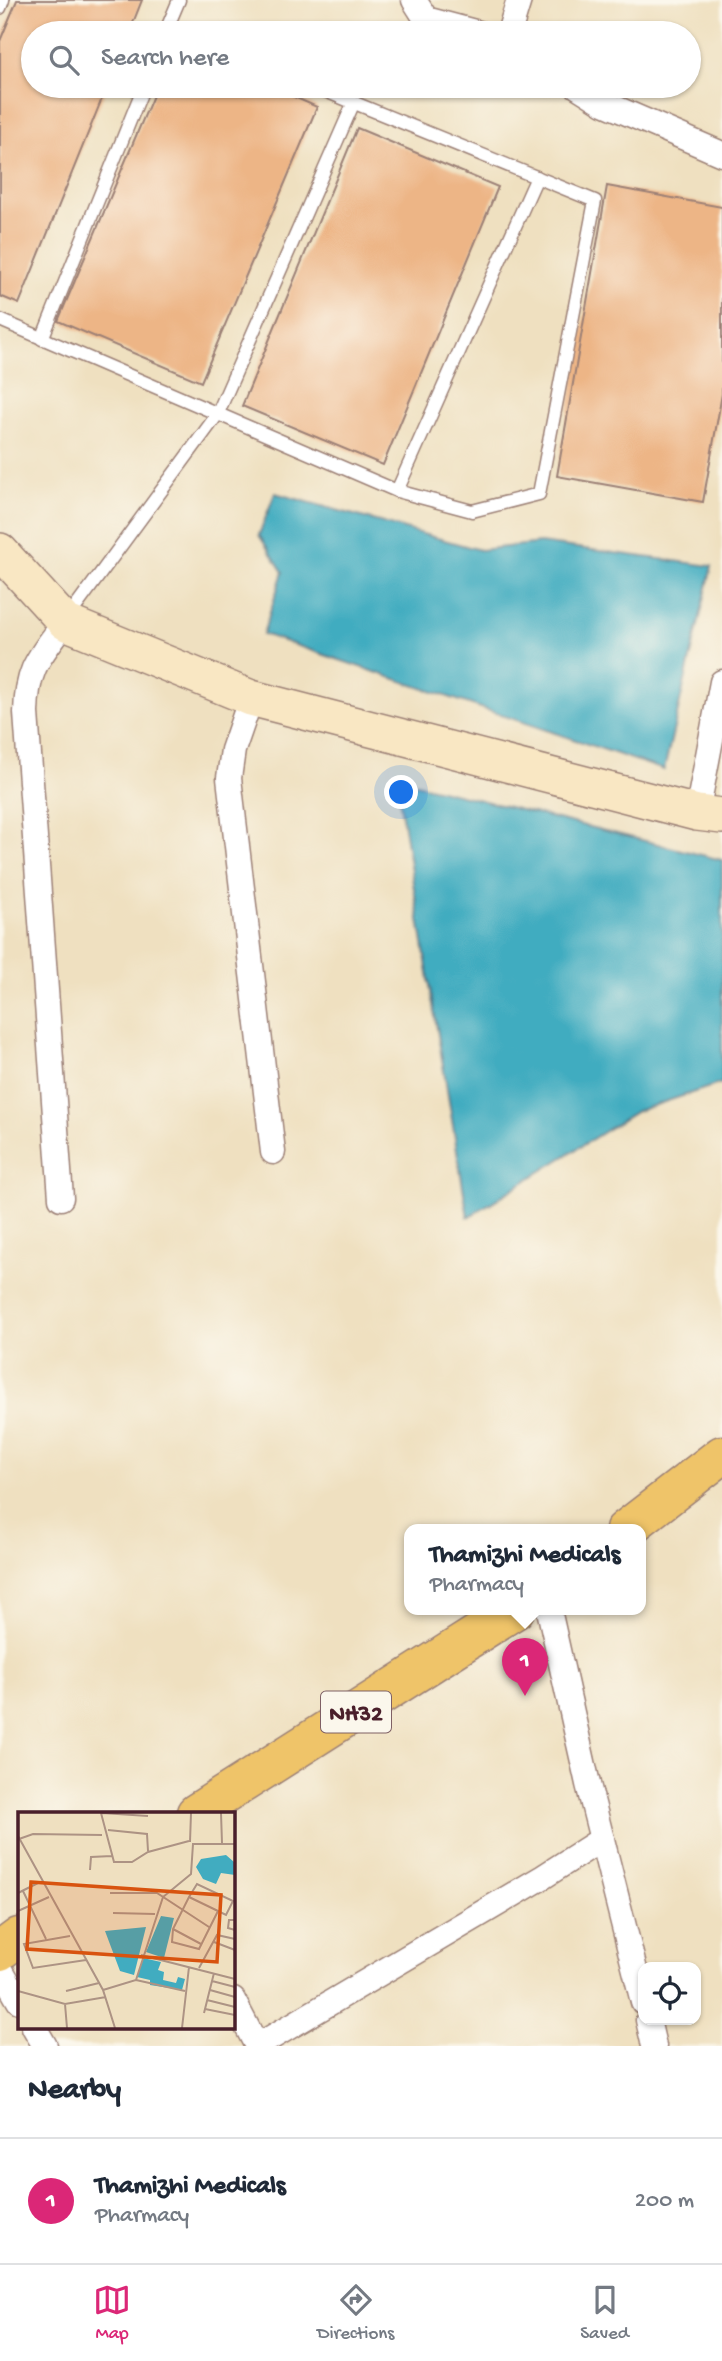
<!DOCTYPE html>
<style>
body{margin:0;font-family:"Gochi Hand",sans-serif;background:#f2f2f3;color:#1f2937}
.controls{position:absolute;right:21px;bottom:21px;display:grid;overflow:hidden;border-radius:14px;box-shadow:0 2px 5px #0004}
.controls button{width:63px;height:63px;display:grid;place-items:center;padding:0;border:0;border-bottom:2px solid #e0e1e3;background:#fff;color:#1f2937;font:35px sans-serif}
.you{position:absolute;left:402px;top:793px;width:24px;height:24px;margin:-18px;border:5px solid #fff;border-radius:50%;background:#1a73e8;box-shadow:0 0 0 10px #1a73e833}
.badge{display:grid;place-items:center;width:46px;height:46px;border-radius:50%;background:#db2777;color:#fff;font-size:23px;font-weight:700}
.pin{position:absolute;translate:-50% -58px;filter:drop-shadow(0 2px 4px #0008)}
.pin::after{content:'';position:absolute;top:37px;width:24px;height:21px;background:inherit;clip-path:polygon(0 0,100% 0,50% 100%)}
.popup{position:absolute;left:404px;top:1524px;width:242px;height:91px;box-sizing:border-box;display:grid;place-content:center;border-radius:14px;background:#fff;filter:drop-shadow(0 2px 5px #0005);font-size:23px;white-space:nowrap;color:#747a83}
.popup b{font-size:26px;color:#1f2937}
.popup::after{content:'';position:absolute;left:50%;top:100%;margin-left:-14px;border:14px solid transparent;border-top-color:#fff}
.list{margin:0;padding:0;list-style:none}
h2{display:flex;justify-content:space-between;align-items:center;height:91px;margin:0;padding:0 28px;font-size:30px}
h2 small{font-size:23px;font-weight:400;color:#747a83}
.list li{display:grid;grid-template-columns:46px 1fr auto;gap:21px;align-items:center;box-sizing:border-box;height:126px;padding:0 28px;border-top:2px solid #e0e1e3}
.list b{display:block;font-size:26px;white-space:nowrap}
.list p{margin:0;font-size:23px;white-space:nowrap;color:#747a83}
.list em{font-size:23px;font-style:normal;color:#747a83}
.icon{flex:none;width:38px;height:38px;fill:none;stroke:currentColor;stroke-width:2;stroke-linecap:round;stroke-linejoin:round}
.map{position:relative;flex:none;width:722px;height:2046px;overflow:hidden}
.search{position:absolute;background:#fff;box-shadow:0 2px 5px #0004;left:21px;right:21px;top:21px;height:77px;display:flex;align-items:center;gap:18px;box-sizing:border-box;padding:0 24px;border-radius:38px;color:#747a83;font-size:26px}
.sheet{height:217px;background:#fff}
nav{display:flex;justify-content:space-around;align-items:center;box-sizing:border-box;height:98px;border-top:2px solid #e0e1e3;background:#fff;font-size:19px;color:#747a83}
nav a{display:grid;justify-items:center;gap:4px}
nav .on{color:#db2777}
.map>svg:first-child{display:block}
.water{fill:#41acc0;stroke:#466676;stroke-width:2}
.building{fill:#edb586}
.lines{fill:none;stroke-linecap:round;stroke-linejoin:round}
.lane-casing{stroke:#9c8076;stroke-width:15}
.street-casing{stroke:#9c8076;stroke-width:27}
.secondary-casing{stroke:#9c8076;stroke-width:38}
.highway-casing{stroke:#9c8076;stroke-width:41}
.lane{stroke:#fff;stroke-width:12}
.street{stroke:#fff;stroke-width:24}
.secondary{stroke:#f9e7c3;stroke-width:35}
.highway{stroke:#efc469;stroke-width:38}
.labels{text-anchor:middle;stroke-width:5;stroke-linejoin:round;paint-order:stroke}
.shield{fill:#fbf7ec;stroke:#7f6065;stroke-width:2}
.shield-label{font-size:24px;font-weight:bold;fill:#4a1f2b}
.inset-road{fill:none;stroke:#ad9384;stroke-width:2}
.view{fill:#d8530f;fill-opacity:0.15;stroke:#d8530f;stroke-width:3.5}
.inset-edge{fill:none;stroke:#4a1f2b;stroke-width:3.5}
</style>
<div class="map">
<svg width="722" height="2046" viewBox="0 0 722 2046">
<rect width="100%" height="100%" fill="#fbf7ec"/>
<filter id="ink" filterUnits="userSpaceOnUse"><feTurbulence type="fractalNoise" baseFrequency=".0143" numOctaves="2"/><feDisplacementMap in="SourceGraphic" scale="14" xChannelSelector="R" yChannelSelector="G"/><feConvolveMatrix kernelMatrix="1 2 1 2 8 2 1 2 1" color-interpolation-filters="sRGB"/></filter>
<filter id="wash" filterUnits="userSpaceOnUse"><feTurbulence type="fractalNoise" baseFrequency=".00686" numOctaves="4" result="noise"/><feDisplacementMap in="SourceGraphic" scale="28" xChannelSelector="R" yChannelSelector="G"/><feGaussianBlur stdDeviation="1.57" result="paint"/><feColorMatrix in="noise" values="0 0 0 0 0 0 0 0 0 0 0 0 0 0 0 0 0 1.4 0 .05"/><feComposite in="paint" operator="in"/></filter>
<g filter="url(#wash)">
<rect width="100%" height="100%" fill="#efe0c0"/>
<g class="water">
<path d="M275,493L480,550L540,543L712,566L664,770L263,634L283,572L259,535Z"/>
<path d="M396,779L722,860V1083L637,1111L468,1217Z"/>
</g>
<g id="blocks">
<g class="building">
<path d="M17,0H142L129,33H33V86H107L19,304L0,296V41Z"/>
<path d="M157,86H269L317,107L201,382L58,321Z"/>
<path d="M357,128L498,187L383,465L242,406Z"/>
<path d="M607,186L722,207V394L703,502L557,476Z"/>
</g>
</g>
</g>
<g filter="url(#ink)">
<use href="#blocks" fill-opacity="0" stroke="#9c8076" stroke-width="2"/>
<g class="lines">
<g class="lane-casing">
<g id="lane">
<path d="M0,8L3,0"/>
<path d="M168,27L183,33"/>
<path d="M165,33L179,0"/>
<path d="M0,320L397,491L472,511L539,494L595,201L313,86"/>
<path d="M42,339L144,86"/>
<path d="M397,491L537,177"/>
<path d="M67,619L217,415L354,102"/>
</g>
</g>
<g class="street-casing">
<g id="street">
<path d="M414,0L426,19L479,33"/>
<path d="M509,33L519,0"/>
<path d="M577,86L604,103L722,154"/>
<path d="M251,698L233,750L229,778L273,1152"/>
<path d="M697,813L722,682"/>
<path d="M61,1198L26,713C27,667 39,658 65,622"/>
<path d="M549,1610L588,1784L643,2002"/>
<path d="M0,1968L19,2001"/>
<path d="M233,2000L257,2046L543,1877L602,1839"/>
<path d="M648,2020L654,2046"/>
<path d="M34,2027L45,2046"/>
</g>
</g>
<g class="secondary-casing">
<path id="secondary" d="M0,551L65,622L251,698L697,813L722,816"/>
</g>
<g class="highway-casing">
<g id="highway">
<path d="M625,1530L722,1455"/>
<path d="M196,1813L515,1610"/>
<path d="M0,1951L19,1937"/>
</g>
</g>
<use href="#lane" class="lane"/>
<use href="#street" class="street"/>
<use href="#secondary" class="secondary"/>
<use href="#highway" class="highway"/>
</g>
</g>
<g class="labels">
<rect class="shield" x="321" y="1691.5" width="70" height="41" rx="5"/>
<g class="shield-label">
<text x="356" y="1720">NH32</text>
</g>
</g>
<g transform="translate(18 1812)">
<rect width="217" height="217" fill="#efe0c0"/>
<path d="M208,43L216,50L217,63L203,61L198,72L185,67L178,55L183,47ZM143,104L156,106L146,146L128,140ZM128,115L116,163L102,159L87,119ZM125,146L143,150L140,158L146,160L145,168L158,171L160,165L167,167L164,178L132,173V168L119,165Z" fill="#41acc0"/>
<path class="inset-road" d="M83,1L96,50H114L130,40L171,29M84,1L130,4M203,1L204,31M90,18L129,22L130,39M0,24L85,178L97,216M1,27L15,22L84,23M172,30L173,1M72,58L73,45L94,44M5,79L28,127M0,81L22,70M92,81H139L191,115M171,85L200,99L208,103L215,89L179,72L171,85L155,117L154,130L181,137L200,99M0,99L31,85M95,101L137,102M217,108H211L210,116L217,118M155,117L183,132M52,124L6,132L15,156L68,148M196,130L217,138M123,143L217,167M181,156L199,123L217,127M118,168L167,179M194,169L217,175M85,178L118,168L145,85L173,62L175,32H217M192,178L217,185M0,179L47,192L88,185M48,179L81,171M189,188L217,195M47,192L49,216M187,197L217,203M186,201L196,161M164,216L171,155"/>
<path class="view" d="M13,70L203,83L199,150L9,137Z"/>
<rect width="217" height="217" class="inset-edge"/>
</g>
</svg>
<div class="controls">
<button><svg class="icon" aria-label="locate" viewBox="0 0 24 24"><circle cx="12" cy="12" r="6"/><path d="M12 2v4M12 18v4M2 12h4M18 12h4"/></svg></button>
</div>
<div class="you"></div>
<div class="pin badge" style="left:525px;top:1696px">1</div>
<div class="popup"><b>Thamizhi Medicals</b>Pharmacy</div>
<div class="search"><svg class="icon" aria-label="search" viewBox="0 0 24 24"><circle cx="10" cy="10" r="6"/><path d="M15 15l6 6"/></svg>Search here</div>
</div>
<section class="sheet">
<h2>Nearby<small></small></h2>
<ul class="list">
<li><span class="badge">1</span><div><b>Thamizhi Medicals</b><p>Pharmacy</p></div><em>200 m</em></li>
</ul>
</section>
<nav>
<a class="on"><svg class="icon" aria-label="map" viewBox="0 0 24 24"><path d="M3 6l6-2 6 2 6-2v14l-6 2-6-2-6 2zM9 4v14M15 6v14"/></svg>Map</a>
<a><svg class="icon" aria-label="directions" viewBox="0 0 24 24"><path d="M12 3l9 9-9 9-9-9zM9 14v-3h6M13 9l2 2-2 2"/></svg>Directions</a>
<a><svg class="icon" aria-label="saved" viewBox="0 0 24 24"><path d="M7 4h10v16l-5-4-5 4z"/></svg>Saved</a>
</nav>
